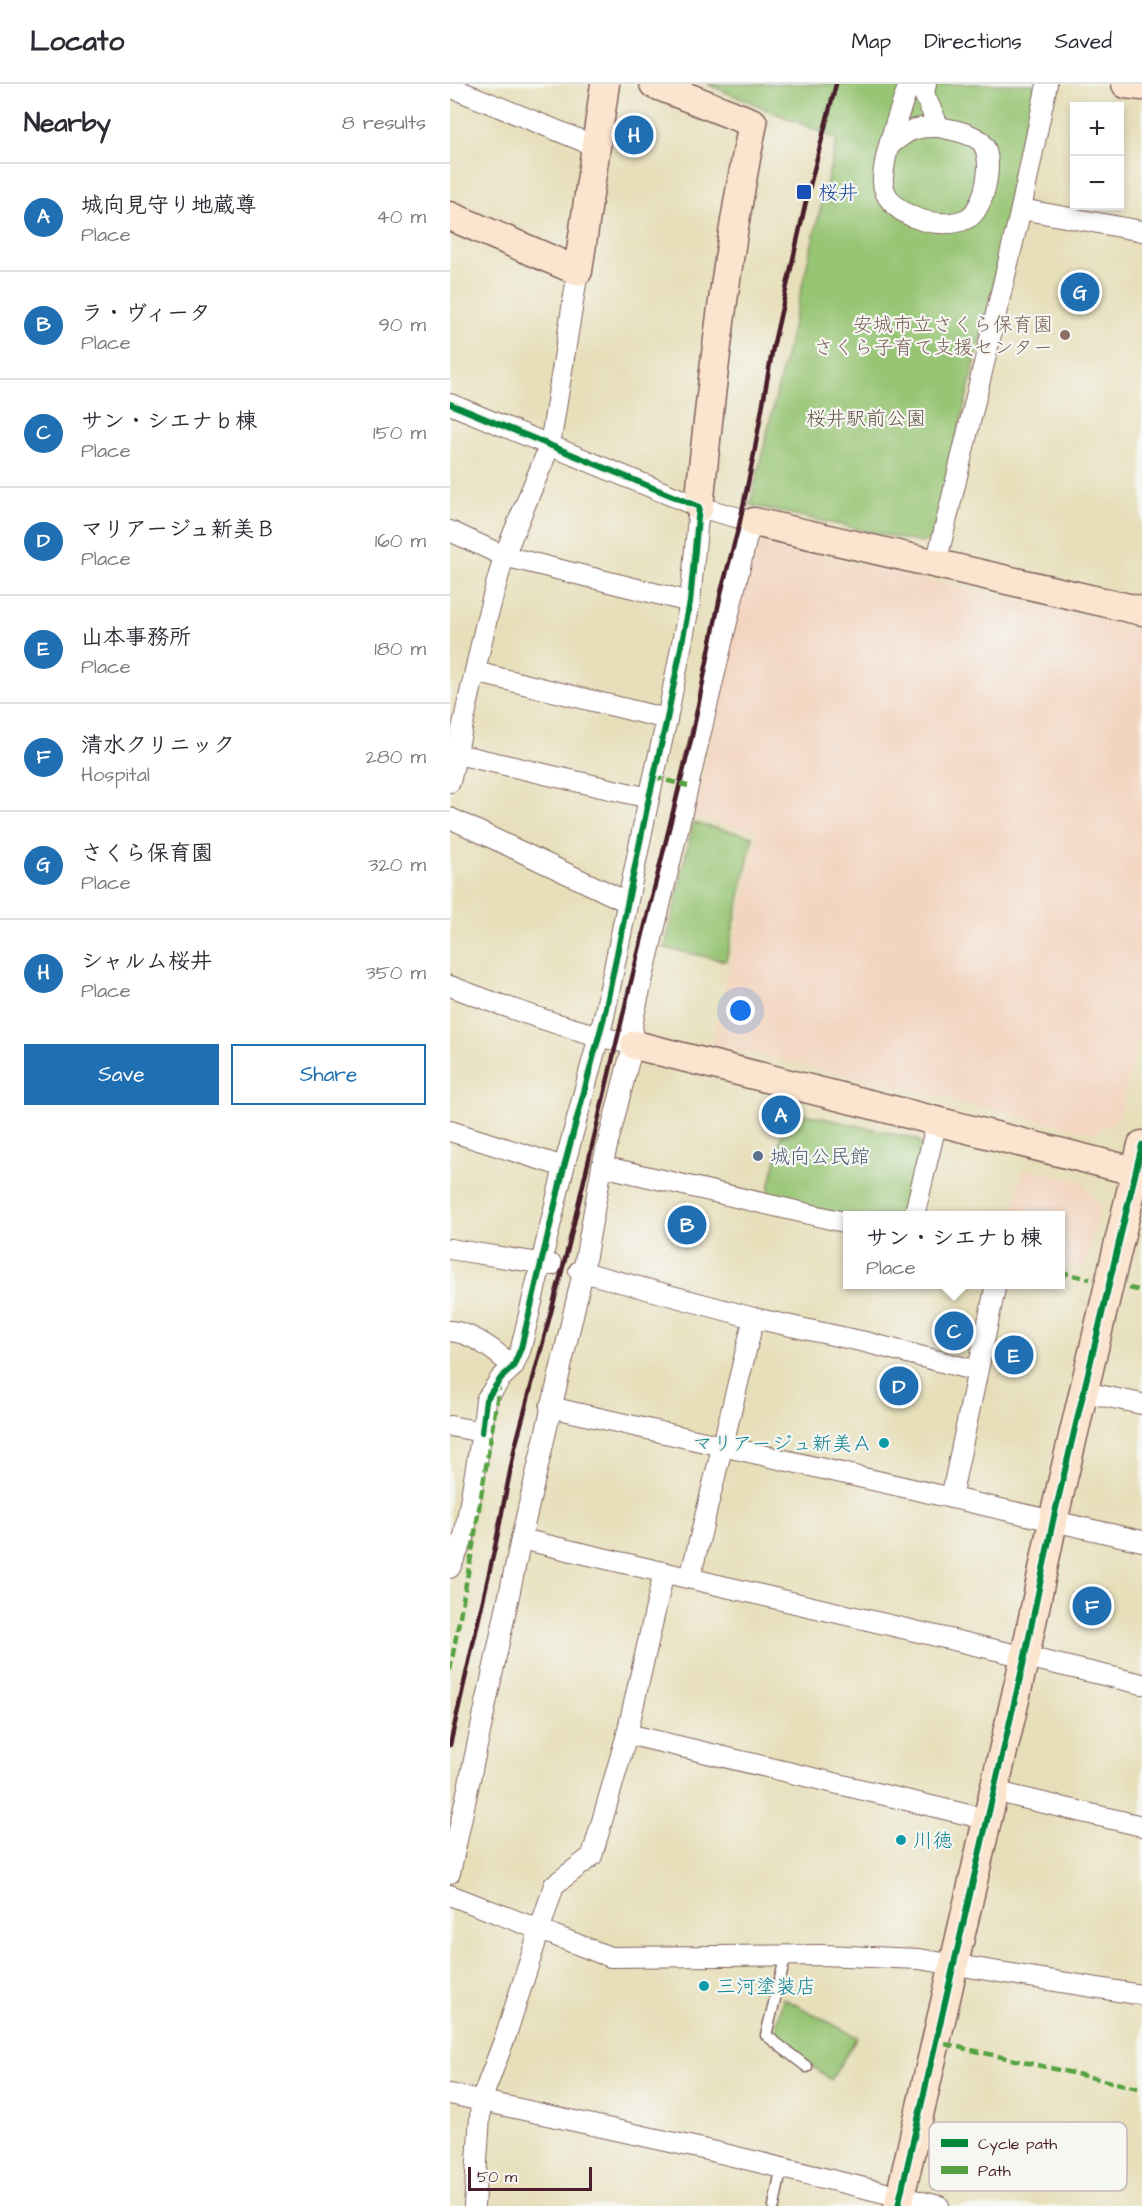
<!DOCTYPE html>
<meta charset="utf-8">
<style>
body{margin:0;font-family:"Architects Daughter","Klee One",sans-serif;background:#f2f2f3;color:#2b2b33}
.controls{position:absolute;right:18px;top:18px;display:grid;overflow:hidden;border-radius:0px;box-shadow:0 3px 9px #0003}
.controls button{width:54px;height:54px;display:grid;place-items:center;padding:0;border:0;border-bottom:2px solid #e1e1e2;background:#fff;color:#2b2b33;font:30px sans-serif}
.scale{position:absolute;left:18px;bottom:15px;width:124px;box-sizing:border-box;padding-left:6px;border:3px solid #4a1f2b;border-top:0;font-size:16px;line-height:21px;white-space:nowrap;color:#4a1f2b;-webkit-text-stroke:4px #f6f6f2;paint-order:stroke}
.you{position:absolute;left:291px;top:927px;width:21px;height:21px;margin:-15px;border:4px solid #fff;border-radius:50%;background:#1a73e8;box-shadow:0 0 0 9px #1a73e833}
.badge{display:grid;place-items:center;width:39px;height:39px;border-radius:50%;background:#1f6fb2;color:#fff;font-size:20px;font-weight:700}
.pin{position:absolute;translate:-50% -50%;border:3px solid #fff;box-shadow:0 2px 6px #0006}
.popup{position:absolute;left:393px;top:1127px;width:222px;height:78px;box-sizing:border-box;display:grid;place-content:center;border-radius:0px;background:#fff;filter:drop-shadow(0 2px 4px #0005);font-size:20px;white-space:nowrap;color:#7c7c81}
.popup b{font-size:22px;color:#2b2b33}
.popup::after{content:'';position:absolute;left:50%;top:100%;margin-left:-12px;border:12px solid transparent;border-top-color:#fff}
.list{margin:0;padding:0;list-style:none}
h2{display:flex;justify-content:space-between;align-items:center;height:78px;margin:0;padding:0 24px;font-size:26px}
h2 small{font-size:20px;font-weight:400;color:#7c7c81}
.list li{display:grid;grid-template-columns:39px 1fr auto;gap:18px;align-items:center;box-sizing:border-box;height:108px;padding:0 24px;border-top:2px solid #e1e1e2}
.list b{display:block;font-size:22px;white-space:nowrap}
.list p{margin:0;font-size:20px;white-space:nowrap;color:#7c7c81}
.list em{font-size:20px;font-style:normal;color:#7c7c81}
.actions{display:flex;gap:12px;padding:18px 24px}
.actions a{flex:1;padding:14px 0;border:2px solid #1f6fb2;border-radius:0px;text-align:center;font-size:21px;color:#1f6fb2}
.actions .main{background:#1f6fb2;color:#fff}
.map{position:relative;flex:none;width:692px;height:2122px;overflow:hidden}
header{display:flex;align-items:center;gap:36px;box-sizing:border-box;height:84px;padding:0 30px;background:#fff;border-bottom:2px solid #e1e1e2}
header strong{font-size:28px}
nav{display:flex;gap:33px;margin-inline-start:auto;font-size:21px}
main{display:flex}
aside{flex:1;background:#fff}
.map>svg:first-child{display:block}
.built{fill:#f3d4bf}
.green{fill:#97c573;stroke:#70724f;stroke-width:1.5}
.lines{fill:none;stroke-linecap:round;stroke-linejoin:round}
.lane-casing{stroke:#81625d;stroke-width:13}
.street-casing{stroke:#81625d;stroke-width:22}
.secondary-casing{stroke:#81625d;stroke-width:31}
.lane{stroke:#fff;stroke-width:10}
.street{stroke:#fff;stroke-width:20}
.secondary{stroke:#fce5cf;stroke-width:28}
.rail{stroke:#4a1f2b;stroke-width:4.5}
.quiet{stroke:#56a243;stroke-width:4.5;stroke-dasharray:9 4.5;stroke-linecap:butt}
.cycleway-casing{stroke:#f6f6f2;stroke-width:10}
.cycleway{stroke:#00873e;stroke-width:6}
.transit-dot{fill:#1a4fb4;stroke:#f6f6f2;stroke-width:2}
.education-dot{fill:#8d6e63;stroke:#f6f6f2;stroke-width:2}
.service-dot{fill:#5c6f8a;stroke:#f6f6f2;stroke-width:2}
.culture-dot{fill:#0f9aa8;stroke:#f6f6f2;stroke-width:2}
.labels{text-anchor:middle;stroke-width:4.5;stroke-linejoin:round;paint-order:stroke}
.transit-label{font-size:20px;fill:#164399;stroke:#f6f6f2;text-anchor:start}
.education-label{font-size:20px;fill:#785e54;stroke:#f6f6f2;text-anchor:end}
.park-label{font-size:20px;fill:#615141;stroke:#f6f6f2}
.service-label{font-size:20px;fill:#4e5e75;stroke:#f6f6f2;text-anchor:start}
.culture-label{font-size:20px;fill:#0d838f;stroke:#f6f6f2;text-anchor:start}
.key{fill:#f6f6f2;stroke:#c2b6b6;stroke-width:1.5}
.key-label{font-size:16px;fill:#4a1f2b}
</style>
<header>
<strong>Locato</strong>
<nav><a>Map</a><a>Directions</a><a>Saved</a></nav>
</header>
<main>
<aside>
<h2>Nearby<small>8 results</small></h2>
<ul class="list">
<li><span class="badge">A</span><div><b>城向見守り地蔵尊</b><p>Place</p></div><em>40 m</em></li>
<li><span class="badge">B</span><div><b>ラ・ヴィータ</b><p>Place</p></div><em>90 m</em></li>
<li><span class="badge">C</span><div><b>サン・シエナｂ棟</b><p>Place</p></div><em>150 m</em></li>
<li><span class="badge">D</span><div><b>マリアージュ新美Ｂ</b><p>Place</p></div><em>160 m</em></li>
<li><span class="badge">E</span><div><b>山本事務所</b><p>Place</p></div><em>180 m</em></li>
<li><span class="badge">F</span><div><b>清水クリニック</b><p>Hospital</p></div><em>280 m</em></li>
<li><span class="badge">G</span><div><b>さくら保育園</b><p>Place</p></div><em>320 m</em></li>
<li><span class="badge">H</span><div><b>シャルム桜井</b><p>Place</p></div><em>350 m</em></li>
</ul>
<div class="actions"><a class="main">Save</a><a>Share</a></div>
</aside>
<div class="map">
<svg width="692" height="2122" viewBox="0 0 692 2122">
<rect width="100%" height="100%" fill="#f6f6f2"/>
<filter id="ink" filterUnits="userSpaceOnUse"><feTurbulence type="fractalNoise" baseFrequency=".0167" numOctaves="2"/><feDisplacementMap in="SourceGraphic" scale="12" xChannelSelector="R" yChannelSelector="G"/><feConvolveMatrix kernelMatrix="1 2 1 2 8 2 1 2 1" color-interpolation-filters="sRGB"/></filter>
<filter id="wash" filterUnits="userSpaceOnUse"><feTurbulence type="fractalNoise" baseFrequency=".008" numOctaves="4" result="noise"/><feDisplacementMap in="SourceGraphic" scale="24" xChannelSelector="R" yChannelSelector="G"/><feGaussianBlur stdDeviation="1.35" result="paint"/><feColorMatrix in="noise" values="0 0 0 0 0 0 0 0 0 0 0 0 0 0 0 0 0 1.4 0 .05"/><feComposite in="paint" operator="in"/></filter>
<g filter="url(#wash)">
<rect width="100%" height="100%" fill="#e7dfba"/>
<g class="built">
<path d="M314,458L692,546V936L669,1034L644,1049L262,960L308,748L243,734L302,466Z"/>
<path d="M573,1084L633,1098L650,1124L634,1186L611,1181L610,1132L562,1131Z"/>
</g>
<g class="green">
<path d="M257,0H583L587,4L588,14L483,454L471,459L300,421L387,55Z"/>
<path d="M243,739L303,752L276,877L215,864Z"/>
<path d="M337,1026L467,1055L474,1065L456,1131L398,1132L317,1113Z"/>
<path d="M333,1914L407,1953L381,1996L324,1953Z"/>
</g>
</g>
<g filter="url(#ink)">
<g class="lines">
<g class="lane-casing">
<g id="lane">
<path d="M336,1871L316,1951L357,1983"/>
<path d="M324,2122L331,2086"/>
</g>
</g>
<g class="street-casing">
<g id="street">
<path d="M459,0C450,27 435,65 433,93C430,131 491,149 518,134C535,125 547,69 529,56C518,48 502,46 489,43L474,10L476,0"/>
<path d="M0,3L145,62"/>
<path d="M440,61C458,46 466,42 489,43"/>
<path d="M571,125L692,147"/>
<path d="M0,320L249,423L240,518L217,635L199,714L154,933L114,1083L71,1264L63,1283L51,1294L36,1316L32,1348"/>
<path d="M249,423L304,438L297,453L185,927L182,942L185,961L179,976L152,1082L133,1188L304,1234L415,1258L527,1287"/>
<path d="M0,447L54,472L240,518"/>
<path d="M486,480L571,125L597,0"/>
<path d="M25,588L217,635"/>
<path d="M7,670L199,714"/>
<path d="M0,698L37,534L54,472L100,361L128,187"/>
<path d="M0,734L177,818"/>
<path d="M0,902C60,925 122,947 185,961"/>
<path d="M0,1047L114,1083"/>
<path d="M152,1082L398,1139"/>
<path d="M464,1132L487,1037"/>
<path d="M0,1165L102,1181"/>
<path d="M0,1247C23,1249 47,1268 63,1283"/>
<path d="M634,1308L692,1320"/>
<path d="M100,1323L692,1457"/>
<path d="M0,1342L32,1348L14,1453L0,1484"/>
<path d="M501,1414L546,1200"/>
<path d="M71,1455L692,1600"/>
<path d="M240,1494L304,1234"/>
<path d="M177,1650L536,1735"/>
<path d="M543,1707L692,1742"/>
<path d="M0,1789L71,1455L133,1188L129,1187"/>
<path d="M0,1811L160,1873L372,1871L469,1875L692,1911"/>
<path d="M0,2010L262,2067L489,2122"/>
<path d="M24,2122L31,2017L56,1951L104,1801L142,1772L177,1650L214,1488"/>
</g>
</g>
<g class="secondary-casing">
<g id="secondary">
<path d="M204,0L303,39C277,166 262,294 249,423"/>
<path d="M676,0L692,2"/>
<path d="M0,132L128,187L155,0"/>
<path d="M304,438L692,527"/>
<path d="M185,961L692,1089"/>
<path d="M448,2122L575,1572L603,1437L692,1061"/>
</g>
</g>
<use href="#lane" class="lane"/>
<use href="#street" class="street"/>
<use href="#secondary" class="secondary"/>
<path class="rail" d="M0,1661L45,1463L65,1363L118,1164L176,918L242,652L271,508L289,442L304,370L322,268L357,113L386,0"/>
<g class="quiet">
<path d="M204,693L238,702"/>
<path d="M610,1188L640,1195"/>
<path d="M679,1204L692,1207"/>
<path d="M0,1586L22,1467L49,1303"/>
<path d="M495,1960L692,2005"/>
</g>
<g class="cycleway-casing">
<g id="cycleway">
<path d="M0,320L249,423L240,518L217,635L199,714L154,933L114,1083L71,1264L63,1283L51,1294L36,1316L32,1348"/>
<path d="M448,2122L575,1572L603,1437L692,1061"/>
</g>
</g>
<use href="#cycleway" class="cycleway"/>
</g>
</g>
<rect class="transit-dot" x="346" y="100" width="16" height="16" rx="3"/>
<circle class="education-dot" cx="615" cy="251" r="6"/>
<circle class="service-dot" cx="308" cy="1072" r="6"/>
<g class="culture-dot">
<circle cx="434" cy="1359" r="6"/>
<circle cx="451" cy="1756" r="6"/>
<circle cx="254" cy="1902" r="6"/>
</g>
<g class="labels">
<g class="transit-label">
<text x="368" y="115">桜井</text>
</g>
<g class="education-label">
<text x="603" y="247">安城市立さくら保育園<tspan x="603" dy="23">さくら子育て支援センター</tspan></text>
</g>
<g class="park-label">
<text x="416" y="341">桜井駅前公園</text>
</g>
<g class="service-label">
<text x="320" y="1079">城向公民館</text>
</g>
<g class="culture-label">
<text x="422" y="1366" text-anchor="end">マリアージュ新美Ａ</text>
<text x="463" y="1763">川徳</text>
<text x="266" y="1909">三河塗装店</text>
</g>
</g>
<rect x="479" y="2038" width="198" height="69" rx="9" class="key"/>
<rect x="491" y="2055" width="27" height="8" fill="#00873e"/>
<rect x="491" y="2082" width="27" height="8" fill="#56a243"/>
<g class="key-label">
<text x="528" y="2065">Cycle path</text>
<text x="528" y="2092">Path</text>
</g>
</svg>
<div class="controls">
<button>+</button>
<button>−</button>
</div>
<div class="scale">50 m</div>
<div class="you"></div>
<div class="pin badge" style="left:331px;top:1031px">A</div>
<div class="pin badge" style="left:237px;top:1141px">B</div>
<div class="pin badge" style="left:504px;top:1247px">C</div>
<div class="popup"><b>サン・シエナｂ棟</b>Place</div>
<div class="pin badge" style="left:449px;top:1302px">D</div>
<div class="pin badge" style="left:564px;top:1271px">E</div>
<div class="pin badge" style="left:642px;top:1522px">F</div>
<div class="pin badge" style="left:630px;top:208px">G</div>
<div class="pin badge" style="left:184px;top:51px">H</div>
</div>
</main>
